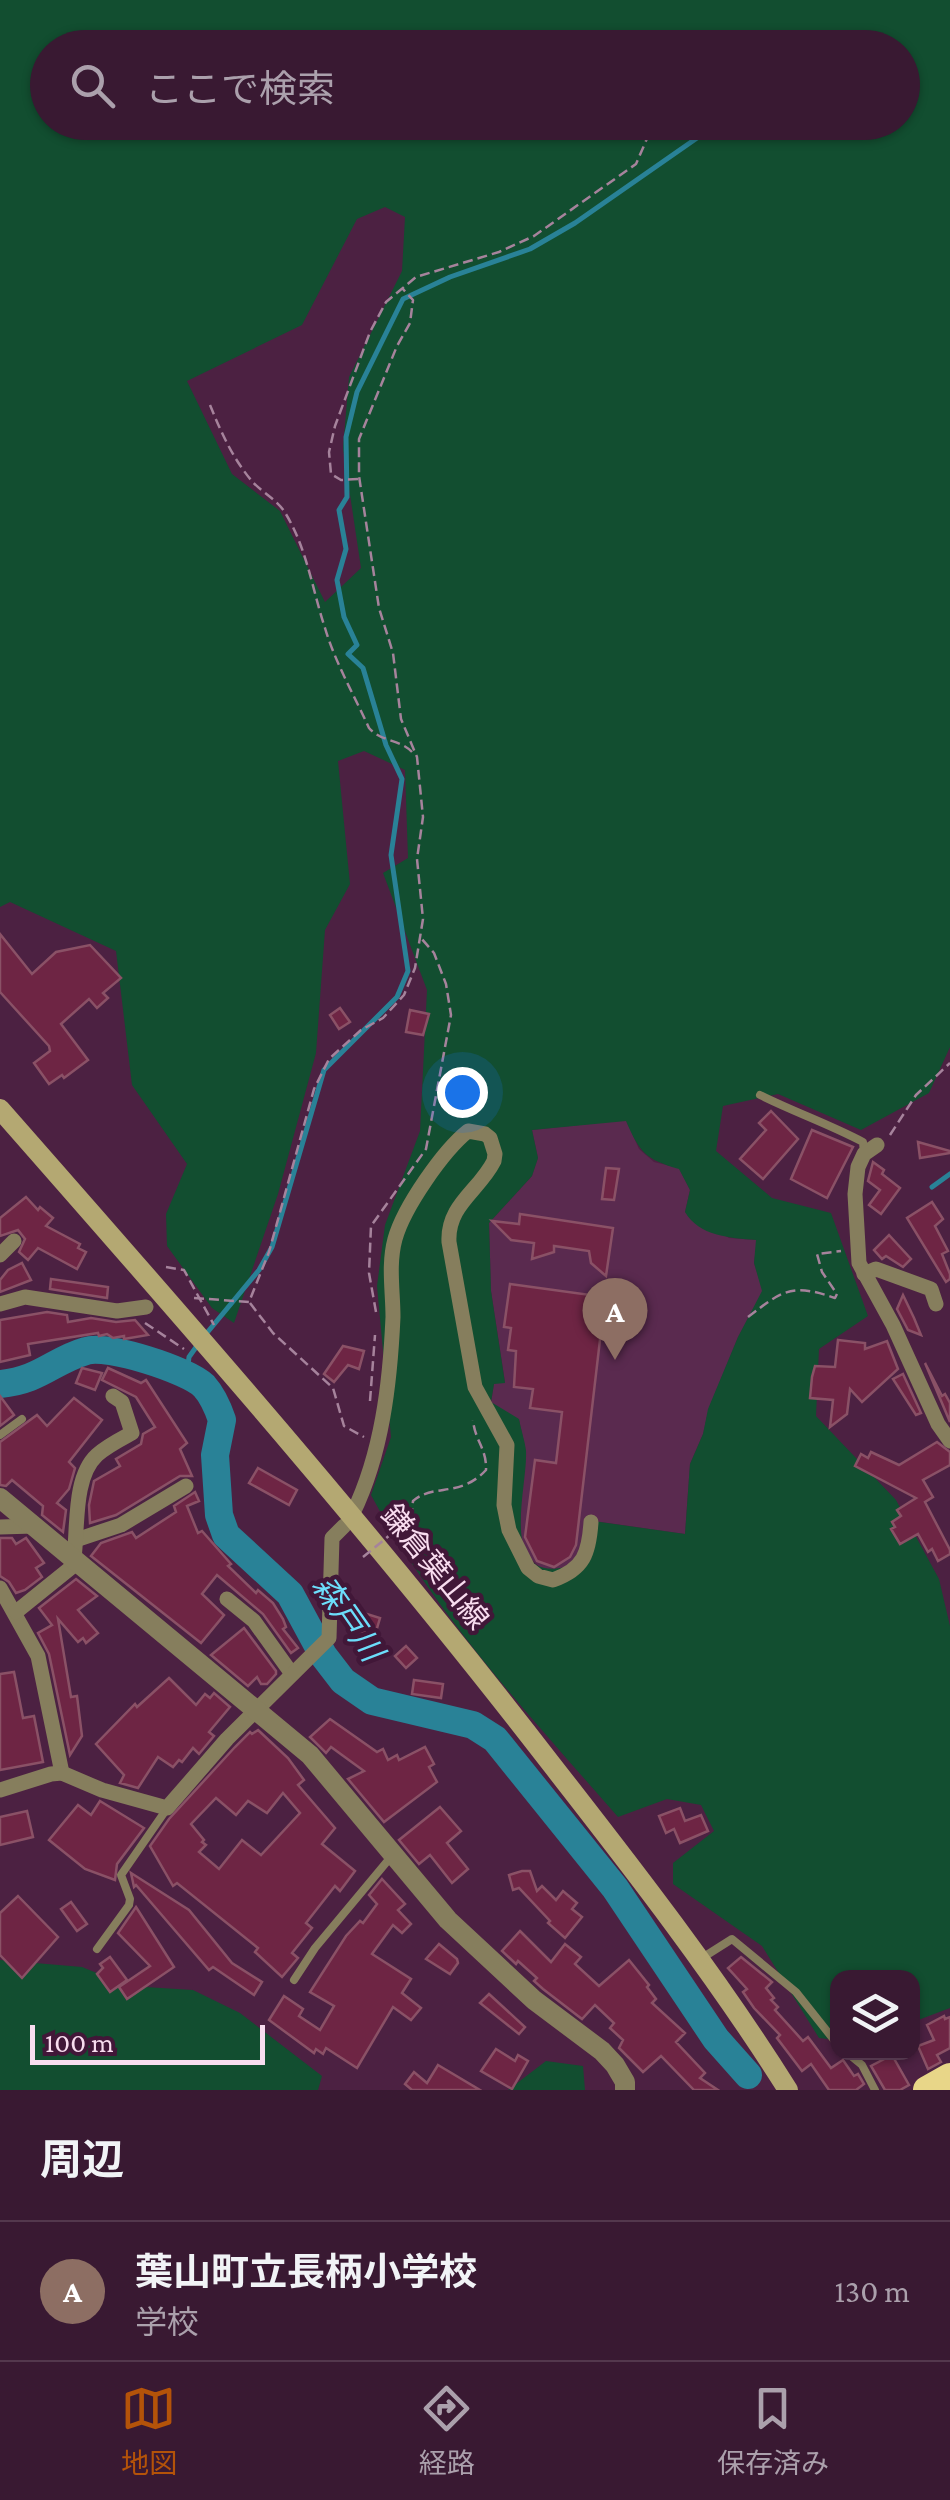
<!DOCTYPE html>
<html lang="ja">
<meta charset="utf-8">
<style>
body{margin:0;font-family:"Crimson Pro","Noto Sans JP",serif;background:#44263e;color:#f1f3f6}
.controls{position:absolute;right:30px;bottom:30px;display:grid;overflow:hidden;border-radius:20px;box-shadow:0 2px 8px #0004}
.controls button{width:90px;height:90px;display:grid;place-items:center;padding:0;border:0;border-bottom:2px solid #53384d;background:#391932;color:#f1f3f6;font:50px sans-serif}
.scale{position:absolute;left:30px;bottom:25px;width:235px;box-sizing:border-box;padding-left:10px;border:5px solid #f8dcef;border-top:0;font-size:28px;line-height:35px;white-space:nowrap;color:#f8dcef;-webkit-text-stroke:8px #411738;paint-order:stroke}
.you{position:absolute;left:462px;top:1092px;width:35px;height:35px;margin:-25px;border:8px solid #fff;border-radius:50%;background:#1a73e8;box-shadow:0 0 0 15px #1a73e833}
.badge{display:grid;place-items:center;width:65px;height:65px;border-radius:50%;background:#b45309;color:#fff;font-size:32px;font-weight:700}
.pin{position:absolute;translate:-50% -82px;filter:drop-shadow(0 2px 5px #0008)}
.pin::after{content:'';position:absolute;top:52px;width:35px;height:30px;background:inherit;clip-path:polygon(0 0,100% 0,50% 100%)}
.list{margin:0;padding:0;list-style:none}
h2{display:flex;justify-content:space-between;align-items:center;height:130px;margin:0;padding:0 40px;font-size:42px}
h2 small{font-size:32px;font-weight:400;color:#aba0ac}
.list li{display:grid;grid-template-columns:65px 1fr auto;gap:30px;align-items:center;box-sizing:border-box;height:140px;padding:0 40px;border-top:2px solid #53384d}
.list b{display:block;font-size:38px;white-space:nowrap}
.list p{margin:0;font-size:32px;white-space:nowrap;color:#aba0ac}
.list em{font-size:32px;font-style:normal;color:#aba0ac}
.icon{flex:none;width:55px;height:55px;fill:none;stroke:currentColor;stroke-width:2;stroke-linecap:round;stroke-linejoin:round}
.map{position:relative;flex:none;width:950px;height:2090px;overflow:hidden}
.search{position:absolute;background:#391932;box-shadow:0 2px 8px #0004;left:30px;right:30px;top:30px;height:110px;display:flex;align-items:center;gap:25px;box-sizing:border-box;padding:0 35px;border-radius:55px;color:#aba0ac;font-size:38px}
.sheet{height:270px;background:#391932}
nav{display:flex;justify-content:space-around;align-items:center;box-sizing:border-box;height:140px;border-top:2px solid #53384d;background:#391932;font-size:28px;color:#aba0ac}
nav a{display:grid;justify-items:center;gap:5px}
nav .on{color:#b45309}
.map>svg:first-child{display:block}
.built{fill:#5a2a4f}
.green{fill:#124e30;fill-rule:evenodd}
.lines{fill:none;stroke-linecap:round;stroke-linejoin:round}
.stream{stroke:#298297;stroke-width:5}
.river{stroke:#298297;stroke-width:28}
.building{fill:#6e2544;stroke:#8a5166;stroke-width:2.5;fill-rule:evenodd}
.path{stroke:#a6839c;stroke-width:2.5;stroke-dasharray:10 5;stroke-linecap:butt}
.service{stroke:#867e5d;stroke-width:8}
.minor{stroke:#867e5d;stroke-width:15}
.tertiary{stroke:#867e5d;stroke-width:20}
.secondary{stroke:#b4a872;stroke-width:20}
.trunk{stroke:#e8d688;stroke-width:28}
.path-bridge{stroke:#a6839c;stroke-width:2.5;stroke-dasharray:10 5;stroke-linecap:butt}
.labels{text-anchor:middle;stroke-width:9;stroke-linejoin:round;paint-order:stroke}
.street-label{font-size:30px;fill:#f8dcef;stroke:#411738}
.water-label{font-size:32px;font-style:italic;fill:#6cdefb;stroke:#411738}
</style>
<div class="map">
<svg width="950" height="2090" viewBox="0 0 950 2090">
<rect width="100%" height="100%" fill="#4c2142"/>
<path class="built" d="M626,1120L639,1149L654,1162L679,1168L690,1190L685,1212L729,1238L757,1240L754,1263L763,1291L738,1337L709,1408L703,1434L690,1464L685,1534L587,1520L580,1551L570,1566L553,1570L542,1569L531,1559L521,1540L520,1499L526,1452L519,1420L491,1403L494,1383L505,1382L491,1291L489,1223L532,1176L538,1158L532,1130Z"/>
<g class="green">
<path d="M0,0H950V1047L929,1093L861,1130L778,1094L723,1106L716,1151L772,1198L831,1213L868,1316L819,1349L816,1416L896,1500L939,1579L950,1626V2008L913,2022L912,1978H838L837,2040L819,2038L762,1946L673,1884V1863L714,1831L701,1805L667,1799L618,1817C528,1714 435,1615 371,1495L391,1437L377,1286L385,1225L420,1131L427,990L383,873L408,858L405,770L364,751L338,761L350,884L325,930L316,1053L278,1194L234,1323L212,1308L167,1246L166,1214L187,1164L132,1085L116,951L10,902L0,907ZM48,48H902V122H48ZM385,207L405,217L402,271L349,377L343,448L361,568L325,602L280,511L232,474L187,381L302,325L357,219ZM626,1121C640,1153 645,1159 679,1169L690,1190L685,1212C699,1236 730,1238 756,1240L754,1263L762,1291L738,1337L708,1409L703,1434L690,1464L685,1534L586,1520L580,1551L570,1566C496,1586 528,1488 526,1451C525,1441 521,1430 519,1419L491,1402L494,1384L505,1383L491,1291L489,1223L532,1176L538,1158L532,1130Z"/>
<path d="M0,1960L82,1967L129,1986L193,1990L240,2013L322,2076L318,2090H0Z"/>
<path d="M546,2061L583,2066L585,2090H508Z"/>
</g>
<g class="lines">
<g class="stream">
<path d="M932,1187L950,1174"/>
<path d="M206,1334L259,1270L272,1247L324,1070L397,997L408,971L391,855L402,779L386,745L363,668L348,654L357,645L344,617L337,580L346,549L339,510L347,497L346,437L357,392L403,299L450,277L530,249L575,223L707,131"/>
<path d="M187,1373L189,1357L199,1343"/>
</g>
<path class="river" d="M0,1384C41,1380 52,1361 86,1351C107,1344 188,1370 204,1386C213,1396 218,1408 222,1420L215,1455L219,1515L226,1535L290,1594L323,1655L343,1681L372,1701L473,1725L495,1739L615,1888L716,2039L748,2075"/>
</g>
<g class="building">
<path d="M0,934L32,974L56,952L90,945L121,978L103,993L108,998L97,1008L89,999L61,1024L88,1060L64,1078L62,1075L49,1084L34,1063L50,1051L49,1046L0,992Z"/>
<path d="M340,1008L350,1022L339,1029L330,1015Z"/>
<path d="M410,1010L429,1014L423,1035L406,1032Z"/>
<path d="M771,1111L798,1139L763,1179L740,1159L766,1130L759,1123Z"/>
<path d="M812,1130L853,1147L827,1198L791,1179Z"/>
<path d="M918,1142L950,1151V1153L920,1158Z"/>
<path d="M873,1162L884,1170L882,1174L900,1188L881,1214L869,1205L880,1190L868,1181Z"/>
<path d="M606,1168L619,1169L614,1200L602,1199Z"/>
<path d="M26,1197L38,1210L40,1207L53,1218L46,1226L80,1244L78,1248L86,1252L77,1269L38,1248L28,1260L19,1252L25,1239L18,1230L0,1236V1218Z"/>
<path d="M932,1202L943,1219L935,1226L948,1251L942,1254L950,1274V1279L946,1282L907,1218Z"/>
<path d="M520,1214L613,1228L606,1276L591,1263L589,1251L554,1246V1252L532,1259L534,1243L511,1240L492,1221L519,1224Z"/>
<path d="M889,1235L911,1259L903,1267L886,1256L882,1259L874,1250Z"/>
<path d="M22,1263L31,1280L0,1292V1280L8,1270Z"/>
<path d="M51,1279L108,1287L107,1298L50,1289Z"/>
<path d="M510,1284L605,1297L576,1545L570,1557L554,1567L537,1561L525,1537L535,1460L556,1463L562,1412L530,1408L533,1389L514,1387L516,1351L508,1350L511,1328L504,1327Z"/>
<path d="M903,1295L914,1318L921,1335L908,1330L897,1309Z"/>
<path d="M47,1312L67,1315L68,1322L91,1318L116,1322L135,1320L148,1335L124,1339V1336L113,1338L107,1334L99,1336L98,1333L28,1344L30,1355L0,1362V1320Z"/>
<path d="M838,1340L865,1343V1349L887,1341L898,1369L862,1402L850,1389L847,1414L830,1427L833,1400L810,1398L812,1377L815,1366L835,1367Z"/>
<path d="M343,1346L364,1351L359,1369L348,1365L334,1382L324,1374Z"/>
<path d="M925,1363L942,1396L945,1394L950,1403V1422Z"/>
<path d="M82,1368L102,1373L95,1390L76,1383Z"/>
<path d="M108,1368L141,1383L146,1380L187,1443L180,1449L192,1476H180L116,1515L90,1523L89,1505L94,1481L120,1466L116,1459L141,1444L143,1434L155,1427L136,1397L102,1380Z"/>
<path d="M903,1374L921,1413L916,1415L893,1379Z"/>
<path d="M0,1396L14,1415L0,1426Z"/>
<path d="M74,1398L102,1420L69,1462L75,1468L69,1489L57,1503L66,1510L63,1532L42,1515L43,1506L12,1480L6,1486L0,1485V1442L37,1415L47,1426Z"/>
<path d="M937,1442L950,1452V1465L923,1480L933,1497L925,1502L950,1550V1554L938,1561L932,1549L928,1552L918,1534L900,1544L891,1529L895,1527L892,1522L901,1516L897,1510L916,1498L855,1466L861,1454L868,1458L871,1452L899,1465Z"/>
<path d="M258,1468L297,1490L289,1505L249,1483Z"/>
<path d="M195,1492L199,1501L187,1506L198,1533L202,1531L231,1564L228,1566L256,1593L258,1590L273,1603L283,1619L286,1627L283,1629L298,1648L291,1653L263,1614L217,1575L202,1594L224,1615L201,1643L91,1556L101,1543L132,1532L136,1538L176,1512L174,1506Z"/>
<path d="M0,1538H12L16,1544L26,1538L44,1563L36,1568L42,1577L25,1590L16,1593L9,1582L0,1576Z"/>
<path d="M76,1579L97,1596L78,1610L98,1633L86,1643L83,1638L78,1642L58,1619L71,1697L77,1696L82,1736L70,1755L49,1654L38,1633L52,1625L39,1608Z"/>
<path d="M354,1610L380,1618L375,1635L349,1628Z"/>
<path d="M244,1628L276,1671V1674L267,1684H261L257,1677L248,1686L211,1655Z"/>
<path d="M406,1646L417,1658L406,1668L395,1656Z"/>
<path d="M14,1672L23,1718L34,1716L43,1762L0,1770V1674Z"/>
<path d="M169,1678L196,1705L205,1694L210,1698L214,1693L230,1707L209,1732L214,1736L199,1754L193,1748L182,1762L179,1760L173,1767L158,1757L138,1788L120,1783L124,1775L96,1744L135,1704L137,1707Z"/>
<path d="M414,1680L443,1684L441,1698L412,1694Z"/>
<path d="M330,1719L377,1752L383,1749L388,1760L397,1755L399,1760L425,1747L434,1764L429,1767L437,1782L384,1822L348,1779L364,1771L331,1747L326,1753L310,1737Z"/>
<path d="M258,1730L288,1758L304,1780L298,1785L335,1828L322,1844L355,1871L340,1891L335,1886L306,1923L312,1928L292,1953L298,1958L282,1977L255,1952L258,1948L177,1883L173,1886L150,1846L169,1819L235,1747L250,1732L252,1734ZM283,1793L300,1813L261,1855L242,1840L219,1869L199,1852L206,1845L202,1842L204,1840L191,1824L216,1798L236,1815L248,1801L267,1813Z"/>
<path d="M100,1801L144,1828L117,1864L115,1880L85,1869L49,1840L78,1805L91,1815Z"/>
<path d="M440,1807L461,1831L447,1843L468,1869L452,1883L430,1855L419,1864L399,1840Z"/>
<path d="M680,1808L685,1821L701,1815L708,1831L680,1843L674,1829L666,1833L659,1816Z"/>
<path d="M27,1811L33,1837L0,1845V1817Z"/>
<path d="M522,1871H530L537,1891L542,1886L556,1900L563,1891L577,1903L572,1909L582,1917L565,1938L548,1923L550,1921L519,1888L513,1890L509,1875Z"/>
<path d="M131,1873L189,1910L232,1963L262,1982L254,1995L213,1967L209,1970L136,1885L134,1887Z"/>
<path d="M382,1879L405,1904L398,1910L411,1924L402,1933L393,1925L372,1954L411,1979L402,1993L421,2008L411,2020L393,2007L357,2068L326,2048L323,2054L316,2049L314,2053L269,2020L284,1996L303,2009L299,2016L320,2030L334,2006L310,1992L346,1936L360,1921L363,1923L377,1904L369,1895Z"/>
<path d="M18,1896L58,1937L22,1978L0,1955V1913Z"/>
<path d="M71,1902L87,1924L77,1931L61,1909Z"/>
<path d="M136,1907L174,1967L127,1999L119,1987L150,1966L118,1933Z"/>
<path d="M520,1931L551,1962L565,1944L581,1957L575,1964L599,1986L629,1960L649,1985L647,1987L656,1999L652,2003L685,2033L676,2042L705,2073L700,2078L718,2090H694L661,2056L643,2072L619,2048L623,2040L610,2028L614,2023L595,2005L582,2019L543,1989L534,1981L537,1978L518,1961L516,1964L502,1951Z"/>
<path d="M439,1944L457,1959L458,1963L450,1974L426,1959Z"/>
<path d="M110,1957L127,1980L110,1992L97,1974L103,1968L100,1964Z"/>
<path d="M741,1957L772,1982L766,1988L774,1998L771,2000L778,2007L775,2010L803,2041L808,2037L831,2068L843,2060L854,2076L858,2074L864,2084L856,2090H829L811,2064L802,2071L777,2038L780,2035L754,2008L743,1992L747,1989L728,1968Z"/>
<path d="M489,1994L525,2027L519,2034L480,2003Z"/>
<path d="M944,2016L945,2019L950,2017V2048L937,2055L941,2062L928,2069L918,2046L934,2040L927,2025Z"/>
<path d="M496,2049L515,2061L518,2055L528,2061L512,2089L481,2071Z"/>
<path d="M892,2055L909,2085L900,2090H885L871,2066Z"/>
<path d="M438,2065L480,2090H412L405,2084L414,2072L427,2083Z"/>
</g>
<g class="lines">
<g class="path">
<path d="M210,405C221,432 232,457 251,480C260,491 276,499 284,511C307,547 312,589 325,628C335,662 354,695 369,728C381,742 400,739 412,752"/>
<path d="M358,479L341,480L331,474L329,452L335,426L370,332L386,302L416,277L499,252L534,236L636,164L649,134L688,132"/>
<path d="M890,1135L916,1095L950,1063"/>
<path d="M166,1267L184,1270L214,1325"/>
<path d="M194,1298L249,1302L269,1252L314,1089L329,1059L361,1030L383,1018L404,995L415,968L423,919L417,859L423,817L417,757L401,719L393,653L379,608L359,476V439L397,346L410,323L413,300L402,288"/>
<path d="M250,1303L273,1333L333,1388L344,1426L364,1437"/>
<path d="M376,1312L369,1273L371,1226L426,1149L451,1015L446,984L434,953L421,938"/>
<path d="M748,1317C783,1290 792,1283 835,1298L837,1294L822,1272L817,1254L841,1251"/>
<path d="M145,1323L184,1349"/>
<path d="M370,1401L375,1335"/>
<path d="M411,1518L413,1501C434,1483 460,1498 486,1470C487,1449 475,1441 473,1420"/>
<path d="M393,1533L413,1556L410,1559"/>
</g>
<g class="service">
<path d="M760,1095C794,1112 829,1124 863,1142L864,1154"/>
<path d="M0,1435L22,1419"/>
<path d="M97,1949L129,1905L130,1899L121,1875L166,1810"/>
<path d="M702,1958L732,1939L796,1992L838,2045"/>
<path d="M294,1980L315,1948L390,1858"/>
<path d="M846,2052L862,2065L875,2090"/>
</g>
<g class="minor">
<path d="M877,1145L864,1154L858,1167L855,1194L859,1263L893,1325L938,1424L950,1441"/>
<path d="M0,1255L14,1241"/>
<path d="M864,1274L876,1269L931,1289L936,1304"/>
<path d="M0,1304L25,1297L117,1311L146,1307"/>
<path d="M353,1513C382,1453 390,1384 393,1317C393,1291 388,1265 395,1239C404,1207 443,1151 468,1131L485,1134L490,1138L495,1154L494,1161C479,1191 447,1205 449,1242L475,1387L507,1445L504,1505L509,1530L528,1568L538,1576L553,1580C584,1569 589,1553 591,1522"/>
<path d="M0,1527L34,1526"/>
<path d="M76,1540L121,1525L186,1486"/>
<path d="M74,1558C78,1528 73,1477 97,1455C107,1446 121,1439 132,1433L122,1402L113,1396"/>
<path d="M0,1588L38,1656L62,1773"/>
<path d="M227,1599L254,1621L292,1674"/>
<path d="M16,1612L78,1562"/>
<path d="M0,1790L51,1774L62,1773L102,1790L167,1808L227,1739L329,1638L332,1538L344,1526"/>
</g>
<path class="tertiary" d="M0,1498L310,1755L448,1920L534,2000L602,2051L615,2065L625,2082V2090"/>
<path class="secondary" d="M0,1109C189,1324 377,1538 552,1765C634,1870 717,1977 788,2090"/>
<path class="trunk" d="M927,2090L950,2077"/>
<path class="path-bridge" d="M363,1557L411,1518"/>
</g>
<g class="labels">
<g class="street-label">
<text transform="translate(435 1567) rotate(51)" y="10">鎌倉葉山線</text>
</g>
<g class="water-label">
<text transform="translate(348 1618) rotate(55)" y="11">森戸川</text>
</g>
</g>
</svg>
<div class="controls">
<button><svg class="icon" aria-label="layers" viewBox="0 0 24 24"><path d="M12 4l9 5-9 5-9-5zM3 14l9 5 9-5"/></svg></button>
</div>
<div class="scale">100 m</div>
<div class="you"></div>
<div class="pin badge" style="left:615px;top:1360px;background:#8d6e63">A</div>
<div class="search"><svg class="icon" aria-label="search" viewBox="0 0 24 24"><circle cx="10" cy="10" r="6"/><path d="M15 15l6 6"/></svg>ここで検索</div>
</div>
<section class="sheet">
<h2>周辺<small></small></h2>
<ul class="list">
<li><span class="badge" style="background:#8d6e63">A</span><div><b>葉山町立長柄小学校</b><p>学校</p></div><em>130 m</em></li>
</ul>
</section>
<nav>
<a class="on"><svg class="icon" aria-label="map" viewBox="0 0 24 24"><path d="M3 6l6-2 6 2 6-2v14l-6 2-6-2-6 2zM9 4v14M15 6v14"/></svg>地図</a>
<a><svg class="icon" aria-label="directions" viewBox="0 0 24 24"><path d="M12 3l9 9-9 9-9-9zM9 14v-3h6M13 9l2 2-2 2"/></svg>経路</a>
<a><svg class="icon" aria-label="saved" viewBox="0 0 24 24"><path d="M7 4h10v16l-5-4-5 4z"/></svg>保存済み</a>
</nav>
